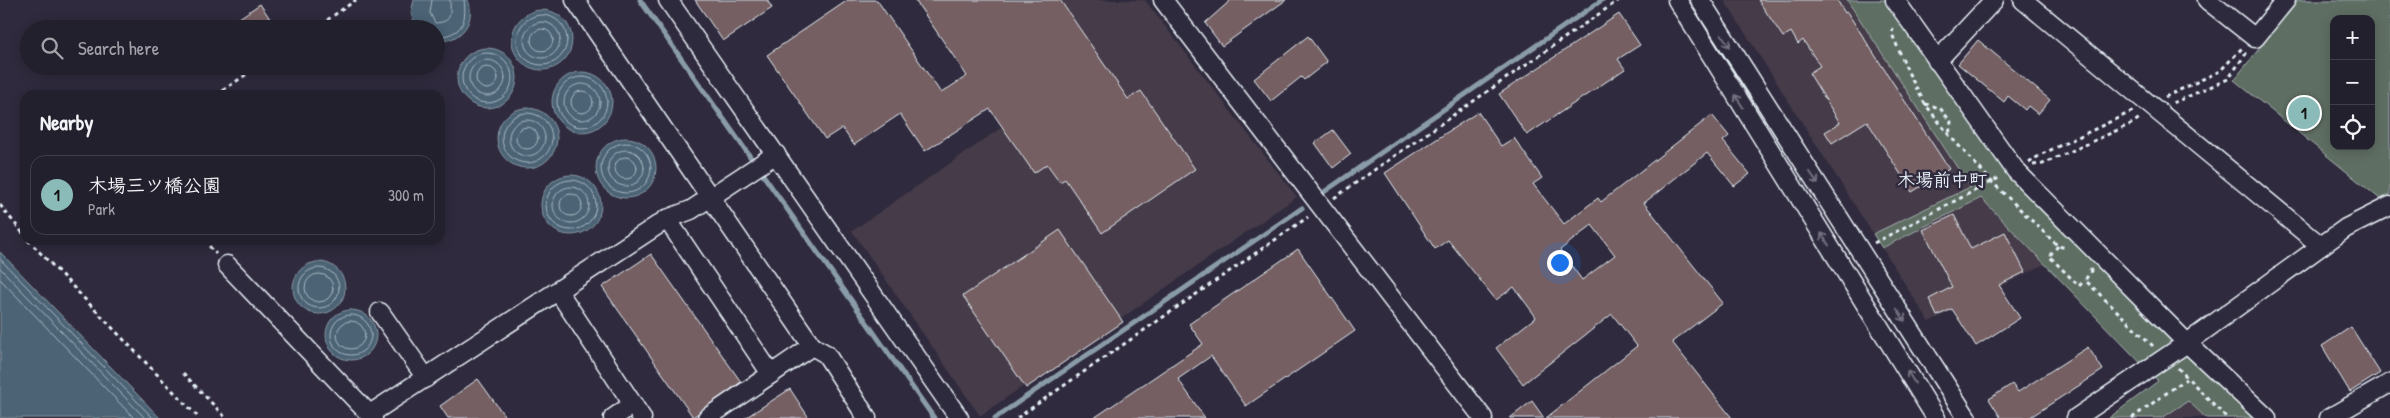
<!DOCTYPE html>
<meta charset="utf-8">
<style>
body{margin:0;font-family:"Patrick Hand","Klee One",sans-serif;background:#2f2d3a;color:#f1f3f6}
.controls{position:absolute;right:15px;top:15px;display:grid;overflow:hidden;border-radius:10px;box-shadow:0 2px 12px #0003}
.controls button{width:45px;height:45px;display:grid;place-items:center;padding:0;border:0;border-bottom:1px solid #403e4a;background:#23202e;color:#f1f3f6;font:25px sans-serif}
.you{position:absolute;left:1559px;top:262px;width:18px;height:18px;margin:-12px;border:4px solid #fff;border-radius:50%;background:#1a73e8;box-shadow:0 0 0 8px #1a73e833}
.badge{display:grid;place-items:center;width:32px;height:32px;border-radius:50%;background:#8bbbb9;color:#111;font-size:16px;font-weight:700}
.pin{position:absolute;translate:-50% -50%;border:2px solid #fff;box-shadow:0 1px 5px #0006}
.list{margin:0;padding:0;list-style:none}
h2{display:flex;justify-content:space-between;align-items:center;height:65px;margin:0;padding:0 20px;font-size:21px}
h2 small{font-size:16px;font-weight:400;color:#a3a3aa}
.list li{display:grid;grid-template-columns:32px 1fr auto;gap:15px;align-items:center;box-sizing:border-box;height:80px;margin:0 10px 10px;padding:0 10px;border:1px solid #403e4a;border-radius:15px}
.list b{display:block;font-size:19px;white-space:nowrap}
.list p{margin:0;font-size:16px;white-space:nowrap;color:#a3a3aa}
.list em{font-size:16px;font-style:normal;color:#a3a3aa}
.icon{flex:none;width:28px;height:28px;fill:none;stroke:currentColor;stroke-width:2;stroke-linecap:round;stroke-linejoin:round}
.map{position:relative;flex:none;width:2390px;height:418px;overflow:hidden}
.search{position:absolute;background:#23202e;box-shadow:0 2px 12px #0003;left:20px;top:20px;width:425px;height:55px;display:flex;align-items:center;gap:12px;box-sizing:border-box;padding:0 18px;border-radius:28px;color:#a3a3aa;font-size:19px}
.panel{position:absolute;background:#23202e;box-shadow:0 2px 12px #0003;left:20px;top:90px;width:425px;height:155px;border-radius:15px}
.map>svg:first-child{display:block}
.built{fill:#443a48}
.green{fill:#5f6e64;stroke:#a4b0ae;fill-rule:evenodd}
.water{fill:#4b6375;stroke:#8a9ca9}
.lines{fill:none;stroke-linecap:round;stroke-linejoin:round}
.shore{stroke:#a9b8c4;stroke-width:1}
.stream{stroke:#8a9ca9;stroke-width:5}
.building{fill:#755f62;stroke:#e8f1f8;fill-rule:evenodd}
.minor-casing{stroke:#e8f1f8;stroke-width:21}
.path{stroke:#e8f1f8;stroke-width:3;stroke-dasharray:4 4;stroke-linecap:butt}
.minor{stroke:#2f2a3d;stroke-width:18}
.oneway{stroke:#70707e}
.labels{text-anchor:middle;stroke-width:5;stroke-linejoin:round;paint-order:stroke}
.quarter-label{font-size:18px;font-weight:bold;fill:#e8f1f8;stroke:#2f2a3d}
</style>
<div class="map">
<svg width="2390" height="418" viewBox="0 0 2390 418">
<rect width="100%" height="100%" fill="#2f2a3d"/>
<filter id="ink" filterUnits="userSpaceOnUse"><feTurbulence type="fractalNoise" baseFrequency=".02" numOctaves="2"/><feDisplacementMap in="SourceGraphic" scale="10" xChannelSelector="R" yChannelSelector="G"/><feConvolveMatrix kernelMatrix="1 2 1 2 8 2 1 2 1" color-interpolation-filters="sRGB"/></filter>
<g filter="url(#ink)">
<g class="built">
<path d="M913,0H1145L1297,197L980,416L852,231L1005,125Z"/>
<path d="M1724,0H1847L1970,187L1873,234Z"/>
<path d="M1981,198L2045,264L1929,322L1882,248Z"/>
<path d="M2188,401L2206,418H2162Z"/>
</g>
<g class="green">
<path d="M1847,0H1885L1905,31L2012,179L2260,418H2206L2188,401L2162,418H2109L2158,381L1981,198L1882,248L1873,234L1970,187Z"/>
<path d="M2298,0H2390V195L2380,199L2234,80ZM2334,19H2371V146H2334Z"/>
</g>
<g class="water">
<path d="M414,0H468C477,23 459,43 436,41V29H416L411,13Z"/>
<circle cx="542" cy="40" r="30"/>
<circle cx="487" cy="78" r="30"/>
<circle cx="582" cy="102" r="30"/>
<circle cx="527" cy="138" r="30"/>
<circle cx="626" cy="168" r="30"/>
<circle cx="571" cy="205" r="30"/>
<path d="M0,252L3,255L160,418H0Z"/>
<circle cx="319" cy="288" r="26"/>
<circle cx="351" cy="335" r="25"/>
</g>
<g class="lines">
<g class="shore">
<path d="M432,0L430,13L435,23C453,22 450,14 450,0"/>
<circle cx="542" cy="40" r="25"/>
<circle cx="542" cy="40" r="18"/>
<circle cx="542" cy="40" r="11"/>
<path d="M436,37C462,35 467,23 464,0"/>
<circle cx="487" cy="78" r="25"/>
<circle cx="487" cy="78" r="18"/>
<circle cx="487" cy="78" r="11"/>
<circle cx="582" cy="102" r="25"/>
<circle cx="582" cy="102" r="18"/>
<circle cx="582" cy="102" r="11"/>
<circle cx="527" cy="138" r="25"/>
<circle cx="527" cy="138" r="18"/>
<circle cx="527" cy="138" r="11"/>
<circle cx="626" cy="168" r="25"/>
<circle cx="626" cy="168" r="18"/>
<circle cx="626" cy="168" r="11"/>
<circle cx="571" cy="205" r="25"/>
<circle cx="571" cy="205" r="18"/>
<circle cx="571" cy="205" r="11"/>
<path d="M0,259L153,418"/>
<circle cx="319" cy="288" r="20"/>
<path d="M0,268L145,418"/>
<circle cx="319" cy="288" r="14"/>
<path d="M0,279L134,418"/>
<circle cx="351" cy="335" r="20"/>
<circle cx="351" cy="335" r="14"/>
</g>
<g class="stream">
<path d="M640,0L934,418"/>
<path d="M1324,192L1602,0"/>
<path d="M995,418L1302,208"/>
</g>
</g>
<g class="building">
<path d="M695,0H767L772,8L723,41Z"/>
<path d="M848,0H877L941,93L967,76L915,0H1060L1128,99L1141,91L1195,169L1102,233L1065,179L1060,182L1047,164L1034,173L990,109L925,151L900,114L854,145L842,128L825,139L767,55Z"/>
<path d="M1231,0H1286L1222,46L1205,23Z"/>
<path d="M1758,0H1837L1845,13L1847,12L1949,169L1912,192L1867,121L1832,143L1825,132L1840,123L1809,73L1820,66L1803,40L1798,44L1791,32L1783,37Z"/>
<path d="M260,4L277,29H223Z"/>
<path d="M1619,14L1640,45L1618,59L1625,69L1527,135L1499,94Z"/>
<path d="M1308,36L1327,62L1304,80L1301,77L1271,101L1254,79Z"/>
<path d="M1978,40L2050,100L2038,114L2028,106L2025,110L2008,96L2004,102L1958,64Z"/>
<path d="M1478,112L1501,146L1514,138L1542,178L1533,184L1564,224L1598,198L1601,202L1712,115L1729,136L1723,141L1750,174L1734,186L1707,153L1644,203L1723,303L1672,342L1732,418H1546L1637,346L1612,314L1523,384L1496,348L1536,317L1514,287L1496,300L1448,240L1435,249L1385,173ZM1592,225L1615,255L1582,280L1560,250Z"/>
<path d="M1333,130L1351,154L1333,168L1315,143Z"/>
<path d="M1954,215L1971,249L2005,232L2025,272L1999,285L2020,318L1976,346L1952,309L1937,316L1929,299L1952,287L1923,230Z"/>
<path d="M1060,230L1123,322L1026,388L963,296Z"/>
<path d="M1298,249L1355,331L1246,406L1211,356L1178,379L1205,418H1094L1203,344L1189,324Z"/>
<path d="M651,254L741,382L693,417L602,287Z"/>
<path d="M2351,327L2380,373L2350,392L2322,346Z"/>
<path d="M2088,347L2103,370L2029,418H2001L1989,399L2012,384L2018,392Z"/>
<path d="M478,379L506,418H448L440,406Z"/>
<path d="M790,389L809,418H745Z"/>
<path d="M1532,401L1544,418H1510Z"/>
</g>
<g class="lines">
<g class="minor-casing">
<g id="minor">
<path d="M575,0L812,346L826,354L867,418"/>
<path d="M668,0L959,418"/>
<path d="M1163,0L1483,418"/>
<path d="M1677,0L1936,418"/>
<path d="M1700,0L1967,418"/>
<path d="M1895,0L2016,171L2187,343L2267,418"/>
<path d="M2023,0L2321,246"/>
<path d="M2207,0L2255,38L2286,0"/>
<path d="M1937,61L1994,0"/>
<path d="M667,219L771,374"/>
<path d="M227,265L373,418"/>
<path d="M558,291L642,418"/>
<path d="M380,312L426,378"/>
<path d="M370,414L667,219L691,210L776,154"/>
<path d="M613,418L633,404"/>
<path d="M707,418L812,346"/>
<path d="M2076,418L2187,343L2346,228L2390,206"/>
<path d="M2329,418L2390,383"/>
</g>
</g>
<g class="path">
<path d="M1893,28L1892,34L1909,74L1925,104L1949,135L1992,182L2058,246L2067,248"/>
<path d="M314,29L356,0"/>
<path d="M216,95L259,66"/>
<path d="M2165,97L2220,71L2243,47"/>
<path d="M2173,103L2228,79L2248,51"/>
<path d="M1925,104L1940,108L1951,122L1949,135"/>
<path d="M2029,163L2040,155L2133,111"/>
<path d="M2033,165L2043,164L2133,123L2141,117"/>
<path d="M1334,198L1619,0"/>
<path d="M0,205L25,236"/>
<path d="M28,240L199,418"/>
<path d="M204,240L216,254"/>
<path d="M1874,243L2001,177"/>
<path d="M2058,246L2049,256L2079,286L2085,280"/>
<path d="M2090,269L2091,271L2085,280L2153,346"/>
<path d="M2178,368L2227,418"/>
<path d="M183,373L226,418"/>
<path d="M1017,418L1308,217"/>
<path d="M2132,418L2186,379"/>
</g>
<use href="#minor" class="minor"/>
</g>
<defs><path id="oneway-shaft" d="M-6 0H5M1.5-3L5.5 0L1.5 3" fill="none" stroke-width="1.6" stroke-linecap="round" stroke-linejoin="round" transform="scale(1.25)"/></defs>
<g class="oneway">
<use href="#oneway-shaft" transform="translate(1726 41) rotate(57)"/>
<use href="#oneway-shaft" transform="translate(1739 101) rotate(-122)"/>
<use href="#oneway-shaft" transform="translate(1814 178) rotate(57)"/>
<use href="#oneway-shaft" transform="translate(1825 239) rotate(-122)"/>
<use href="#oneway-shaft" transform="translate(1901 315) rotate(57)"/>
<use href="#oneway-shaft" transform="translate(1911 377) rotate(-122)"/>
</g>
</g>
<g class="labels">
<g class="quarter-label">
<text x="1942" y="186">木場前中町</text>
</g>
</g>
</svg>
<div class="controls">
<button>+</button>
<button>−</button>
<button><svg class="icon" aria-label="locate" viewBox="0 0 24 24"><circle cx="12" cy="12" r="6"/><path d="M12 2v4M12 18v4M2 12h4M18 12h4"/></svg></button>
</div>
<div class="you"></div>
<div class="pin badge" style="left:2304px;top:113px">1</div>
<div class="search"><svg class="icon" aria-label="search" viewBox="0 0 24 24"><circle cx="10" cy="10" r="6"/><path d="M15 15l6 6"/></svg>Search here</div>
<section class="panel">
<h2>Nearby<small></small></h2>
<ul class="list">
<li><span class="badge">1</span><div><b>木場三ツ橋公園</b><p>Park</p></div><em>300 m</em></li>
</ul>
</section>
</div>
